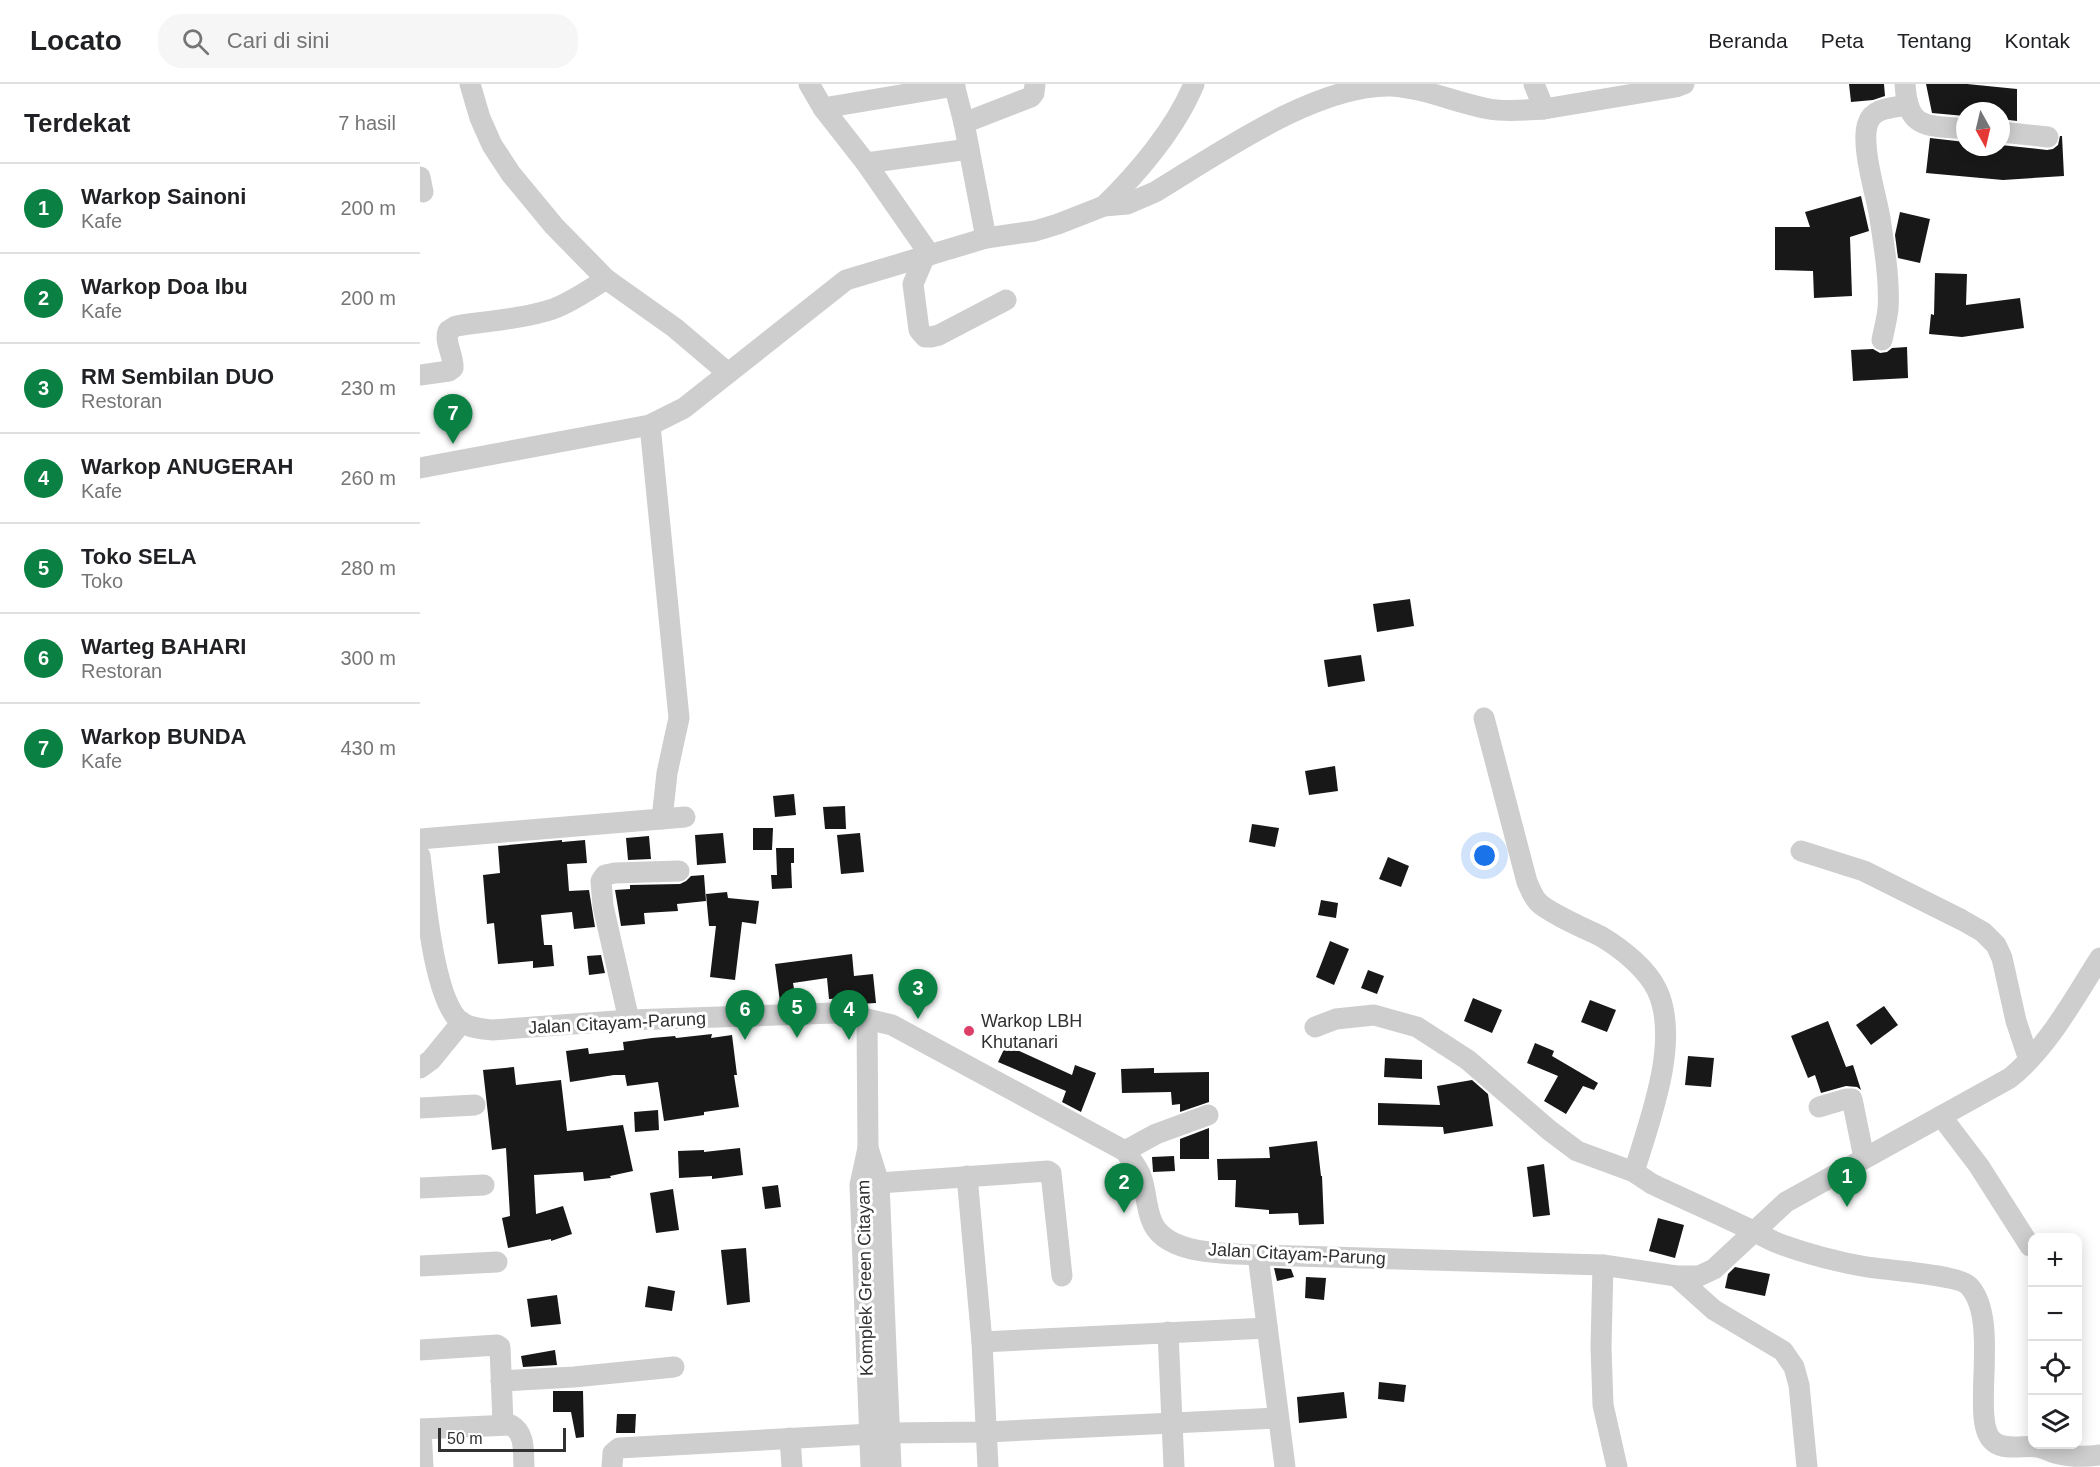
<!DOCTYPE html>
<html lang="id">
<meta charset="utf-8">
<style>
body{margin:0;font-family:Helvetica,sans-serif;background:#f6f6f6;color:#202124}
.controls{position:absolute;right:18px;bottom:18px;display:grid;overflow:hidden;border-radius:12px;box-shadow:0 3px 15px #0003}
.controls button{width:54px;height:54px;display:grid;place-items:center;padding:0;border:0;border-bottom:2px solid #e0e0e0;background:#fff;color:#202124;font:30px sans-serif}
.compass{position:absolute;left:1536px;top:18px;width:54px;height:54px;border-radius:50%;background:#fff;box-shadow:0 3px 15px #0003;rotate:172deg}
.scale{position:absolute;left:18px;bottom:15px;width:128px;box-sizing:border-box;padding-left:6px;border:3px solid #313131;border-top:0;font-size:16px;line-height:21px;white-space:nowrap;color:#313131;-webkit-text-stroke:4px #fff;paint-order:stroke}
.you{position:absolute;left:1065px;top:772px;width:21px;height:21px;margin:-15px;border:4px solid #fff;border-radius:50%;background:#1a73e8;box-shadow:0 0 0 9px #1a73e833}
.badge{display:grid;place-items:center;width:39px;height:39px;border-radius:50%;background:#0b8043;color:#fff;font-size:20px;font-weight:700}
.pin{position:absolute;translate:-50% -50px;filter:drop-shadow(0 2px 3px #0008)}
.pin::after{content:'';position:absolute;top:32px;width:21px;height:18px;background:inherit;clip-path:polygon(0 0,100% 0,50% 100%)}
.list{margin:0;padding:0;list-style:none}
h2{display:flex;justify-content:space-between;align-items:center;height:78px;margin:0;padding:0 24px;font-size:26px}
h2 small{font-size:20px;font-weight:400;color:#757577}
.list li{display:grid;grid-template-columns:39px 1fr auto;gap:18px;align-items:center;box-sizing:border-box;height:90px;padding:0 24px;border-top:2px solid #e0e0e0}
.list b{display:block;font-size:22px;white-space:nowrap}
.list p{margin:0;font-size:20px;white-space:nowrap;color:#757577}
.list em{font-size:20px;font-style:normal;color:#757577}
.icon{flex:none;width:33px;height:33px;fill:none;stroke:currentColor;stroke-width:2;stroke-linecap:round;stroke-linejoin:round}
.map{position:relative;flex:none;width:1680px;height:1383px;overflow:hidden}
header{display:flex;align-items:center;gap:36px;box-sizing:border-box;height:84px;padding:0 30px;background:#fff;border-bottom:2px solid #e0e0e0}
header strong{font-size:28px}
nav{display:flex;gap:33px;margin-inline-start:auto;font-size:21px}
.search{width:420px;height:54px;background:#f6f6f6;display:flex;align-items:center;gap:15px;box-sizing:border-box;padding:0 21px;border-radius:24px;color:#757577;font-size:22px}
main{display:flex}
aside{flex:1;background:#fff}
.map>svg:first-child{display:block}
.building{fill:#181818}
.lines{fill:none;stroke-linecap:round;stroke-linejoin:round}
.minor{stroke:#cecece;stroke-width:21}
.poi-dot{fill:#dd3e68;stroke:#fff;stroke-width:2}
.labels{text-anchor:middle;stroke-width:6;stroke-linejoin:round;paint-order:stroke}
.poi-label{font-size:18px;fill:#313131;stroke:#fff;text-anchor:start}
.street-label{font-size:18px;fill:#313131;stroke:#fff}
</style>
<header>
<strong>Locato</strong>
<div class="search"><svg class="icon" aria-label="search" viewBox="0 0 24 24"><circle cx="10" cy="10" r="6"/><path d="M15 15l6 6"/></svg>Cari di sini</div>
<nav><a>Beranda</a><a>Peta</a><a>Tentang</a><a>Kontak</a></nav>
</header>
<main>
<aside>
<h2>Terdekat<small>7 hasil</small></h2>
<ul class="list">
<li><span class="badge">1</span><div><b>Warkop Sainoni</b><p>Kafe</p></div><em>200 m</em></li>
<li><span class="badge">2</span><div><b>Warkop Doa Ibu</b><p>Kafe</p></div><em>200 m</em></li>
<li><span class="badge">3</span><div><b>RM Sembilan DUO</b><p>Restoran</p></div><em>230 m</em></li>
<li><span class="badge">4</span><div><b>Warkop ANUGERAH</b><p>Kafe</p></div><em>260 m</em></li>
<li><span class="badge">5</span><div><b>Toko SELA</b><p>Toko</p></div><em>280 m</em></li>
<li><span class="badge">6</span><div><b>Warteg BAHARI</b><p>Restoran</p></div><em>300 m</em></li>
<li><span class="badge">7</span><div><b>Warkop BUNDA</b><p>Kafe</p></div><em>430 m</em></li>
</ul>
</aside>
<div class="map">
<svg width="1680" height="1383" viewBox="0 0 1680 1383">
<rect width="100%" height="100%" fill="#fff"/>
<g class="building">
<path d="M1429,0H1464L1465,12L1453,16L1431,18Z"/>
<path d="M1506,0H1547L1597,5V37L1581,35V27L1545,25V32L1512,29Z"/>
<path d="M1640,52H1642L1644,92L1583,96L1506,89L1510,54L1545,58V63H1581V61L1627,66L1633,65L1638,61Z"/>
<path d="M1441,112L1449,147L1430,153L1432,212L1394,214L1393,187L1355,186V143H1390L1385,128Z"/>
<path d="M1480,128L1510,135L1500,179L1478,174L1475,151Z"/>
<path d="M1515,189L1547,190L1546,221L1600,214L1604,244L1542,253L1509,250L1511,230L1514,231Z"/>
<path d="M1487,263L1488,294L1433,297L1431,266L1453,265L1460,269L1467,268L1472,264Z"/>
<path d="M990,515L994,542L957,548L953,520Z"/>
<path d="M941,571L945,597L908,603L904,576Z"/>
<path d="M915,682L918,707L889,711L885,687Z"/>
<path d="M374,710L376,731L355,733L353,712Z"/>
<path d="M425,722L426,745H405L403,723Z"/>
<path d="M832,740L859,744L855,763L829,758Z"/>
<path d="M333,744H353L352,766H333Z"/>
<path d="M303,749L306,779L277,781L275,751Z"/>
<path d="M440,749L444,788L421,790L417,751Z"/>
<path d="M229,752L231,775L208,776L206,754Z"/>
<path d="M142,756V758L165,756L167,779L147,780L149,807L169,806L175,843L154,845L152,828L121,831L124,861H132L134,882L113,884V877L78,880L74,839L67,840L63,791L80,789L78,762Z"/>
<path d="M356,764H374V779H371L372,804L352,805L351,791H357Z"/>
<path d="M968,773L989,782L981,803L959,795Z"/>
<path d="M284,791L286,817L257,820L258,827L224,829L225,840L201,842L195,806L210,805V801L260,800L266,797L271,792Z"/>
<path d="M307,808L308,814L339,817L336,840L322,838L315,896L290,893L296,842H289L286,810Z"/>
<path d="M901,816L918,819L916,834L898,831Z"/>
<path d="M910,857L929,865L914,901L896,893Z"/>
<path d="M432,870L434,892L453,890L456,919L440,920V913L409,915L407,894L373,899L376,916L360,918L355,880Z"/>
<path d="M181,871L185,889L169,891L167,872Z"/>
<path d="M948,886L964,892L957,910L941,904Z"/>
<path d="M1053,914L1082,926L1072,949L1044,937Z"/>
<path d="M1170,916L1196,926L1187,948L1161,938Z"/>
<path d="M1464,922L1478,941L1451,961L1436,941Z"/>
<path d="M1408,937L1426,983L1433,981L1441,1006L1437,1003L1426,1002L1401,1009L1395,991L1388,994L1371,952Z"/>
<path d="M292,950L291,954L312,951L317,991H314L319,1023L284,1028V1031L244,1037L238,998L207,1002L205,991H194L150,998L146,967L168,964L169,970L204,966L203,958L232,954L255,952L256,954Z"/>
<path d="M1115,959L1134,967L1132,972L1178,999L1174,1006L1163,1002L1146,1030L1124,1017L1138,992L1107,979Z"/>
<path d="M586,961L652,991L655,981L676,989L661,1028L642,1018L646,1007L578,978Z"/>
<path d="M1268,972L1294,974L1291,1003L1265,1001Z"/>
<path d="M965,974L1002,976V995L964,993Z"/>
<path d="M94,983L96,1001L141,996L147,1047L203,1041L213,1087L190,1092L191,1094L164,1097L163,1088L114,1091L116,1130L143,1122L152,1150L131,1157V1155L88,1164L82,1134L90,1132L86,1064L72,1066L63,986Z"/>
<path d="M734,984V989L789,988V1018L760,1028V1020L752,1021L751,1008L702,1009L701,985Z"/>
<path d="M1052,996L1068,1010L1073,1042L1024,1050L1023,1043L958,1041V1019L1020,1021L1017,1002Z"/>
<path d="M238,1026L239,1046L215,1048L214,1028Z"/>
<path d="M789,1044V1075H760V1055Z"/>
<path d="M897,1057L901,1092H902L904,1140L879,1141L878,1129L849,1130V1126L815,1123L816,1096H798L797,1075L850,1074L849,1063Z"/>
<path d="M320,1064L323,1091L292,1095V1092L259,1094L258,1067L284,1066V1068Z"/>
<path d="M754,1072L755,1087L733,1088L732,1073Z"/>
<path d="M1124,1080L1130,1131L1113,1133L1107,1083Z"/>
<path d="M358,1101L361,1123L345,1125L342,1103Z"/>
<path d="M253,1105L259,1146L236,1149L230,1109Z"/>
<path d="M1238,1134L1264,1141L1255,1174L1229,1167Z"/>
<path d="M326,1164L330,1218L307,1221L301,1166Z"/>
<path d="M1315,1183L1350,1190L1345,1212L1305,1204L1308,1190Z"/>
<path d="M854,1184L871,1185L874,1193L857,1197Z"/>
<path d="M886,1193L906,1194L904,1216L885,1214Z"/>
<path d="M228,1202L255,1207L252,1227L225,1223Z"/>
<path d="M137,1211L141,1240L111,1243L107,1215Z"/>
<path d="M135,1266L137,1281L103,1283L101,1272Z"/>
<path d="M959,1298L986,1301L984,1318L958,1315Z"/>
<path d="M133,1307H163L164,1353L156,1354L151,1328H133Z"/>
<path d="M924,1308L927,1334L879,1339L877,1313Z"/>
<path d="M197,1330H216L215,1349H196Z"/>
</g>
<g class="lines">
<g class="minor">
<path d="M50,0L60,34L72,61L91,90L134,142L186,195L255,244L308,289"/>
<path d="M389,0L403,24L446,79L510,171"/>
<path d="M534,0L544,39L566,154"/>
<path d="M1114,0L1124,25L1256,3L1264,0"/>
<path d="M1485,0C1488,46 1505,41 1545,45"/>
<path d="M403,24L535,2"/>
<path d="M544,39L611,13L614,9L615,0"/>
<path d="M1581,48L1628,53"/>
<path d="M446,79L549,65"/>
<path d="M0,93L3,108"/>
<path d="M684,122C718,89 756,44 774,0"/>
<path d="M504,174L493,200L499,246L505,253H511L519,251L586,216"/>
<path d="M1462,256C1464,246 1467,235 1468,225C1470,195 1464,163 1460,134C1456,110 1440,60 1448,39C1453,23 1474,24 1487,21"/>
<path d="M0,291L29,287L33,284C34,271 24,259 28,247L36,242C68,237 102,235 133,225C152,218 169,206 186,195"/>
<path d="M230,341L259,634L247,689L242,735"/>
<path d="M0,384L230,341L264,324L426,196L566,154L615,147L638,140L684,122L707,120L735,108C798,70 896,0 971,2C1005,4 1036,19 1069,25C1087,28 1106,26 1124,25"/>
<path d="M1064,634L1107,798C1110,804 1113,813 1118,818C1127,828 1168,846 1182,853C1202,865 1227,885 1237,906C1261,957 1229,1038 1214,1088L1232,1100C1264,1115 1296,1129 1327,1144C1338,1149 1349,1156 1360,1160C1388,1170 1418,1178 1447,1183C1467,1186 1539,1191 1549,1202C1582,1237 1548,1340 1574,1358C1585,1367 1605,1361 1618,1363C1624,1364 1629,1367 1635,1369C1650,1373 1665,1373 1680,1371"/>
<path d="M0,755L265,733"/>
<path d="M1381,767L1444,787L1542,836L1563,848L1576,861L1582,874L1596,937L1609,976"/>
<path d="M0,772C5,808 13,917 41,938C50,944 62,945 72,946L209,936L414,929L447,935L472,941L705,1067C711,1076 719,1084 722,1095C726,1108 726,1122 731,1135C743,1172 806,1169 838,1171L1183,1181L1256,1192H1279L1294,1185L1366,1118L1590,994C1629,962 1653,916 1680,874"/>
<path d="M447,935L448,1064L440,1101L451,1383"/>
<path d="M209,936L183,822L181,797L185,791L195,789L259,787"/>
<path d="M895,943L916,935L954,931L997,943L1048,976L1129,1046L1157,1067L1214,1088"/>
<path d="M0,984L11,976L42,938"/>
<path d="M1399,1023L1426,1015H1432L1444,1074"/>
<path d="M0,1024L55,1021"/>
<path d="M1521,1032L1559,1082L1610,1162"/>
<path d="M448,1064L459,1099L471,1383"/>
<path d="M705,1067L736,1050L788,1031"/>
<path d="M547,1092L562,1258L568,1383"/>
<path d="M459,1099L628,1087L631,1089L642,1192"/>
<path d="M0,1104L64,1101"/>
<path d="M838,1171L865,1383"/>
<path d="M1183,1181L1181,1263L1183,1321L1197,1383"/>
<path d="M0,1182L77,1178"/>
<path d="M1256,1192L1294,1226L1363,1267L1374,1283L1379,1301L1387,1383"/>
<path d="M748,1248L754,1383"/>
<path d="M562,1258L847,1244"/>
<path d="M0,1266L77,1261L80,1263L83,1340"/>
<path d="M81,1297L154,1293L254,1283"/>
<path d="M0,1345L91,1341C106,1350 103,1368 104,1383"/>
<path d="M1,1345L3,1383"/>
<path d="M370,1354L372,1383"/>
<path d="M192,1383L193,1369L199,1364L469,1349L567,1348L858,1334"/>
</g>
</g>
<circle class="poi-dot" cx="549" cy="947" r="6"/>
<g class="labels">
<g class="poi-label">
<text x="561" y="943">Warkop LBH<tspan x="561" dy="21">Khutanari</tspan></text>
</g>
<g class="street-label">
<text transform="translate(197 939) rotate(-3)" y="6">Jalan Citayam-Parung</text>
<text transform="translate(877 1170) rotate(3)" y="6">Jalan Citayam-Parung</text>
<text transform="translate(445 1194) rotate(-91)" y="6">Komplek Green Citayam</text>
</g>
</g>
</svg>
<div class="controls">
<button>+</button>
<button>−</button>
<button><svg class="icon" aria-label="locate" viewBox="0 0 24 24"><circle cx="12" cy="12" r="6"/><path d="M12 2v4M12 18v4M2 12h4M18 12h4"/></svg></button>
<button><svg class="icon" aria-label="layers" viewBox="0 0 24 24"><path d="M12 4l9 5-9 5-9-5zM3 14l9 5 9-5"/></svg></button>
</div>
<svg class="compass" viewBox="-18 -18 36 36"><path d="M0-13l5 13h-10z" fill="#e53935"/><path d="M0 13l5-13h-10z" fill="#757577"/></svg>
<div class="scale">50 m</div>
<div class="you"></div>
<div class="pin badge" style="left:1427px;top:1123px">1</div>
<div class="pin badge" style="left:704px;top:1129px">2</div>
<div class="pin badge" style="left:498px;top:935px">3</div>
<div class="pin badge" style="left:429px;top:956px">4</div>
<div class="pin badge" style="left:377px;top:954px">5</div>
<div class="pin badge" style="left:325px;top:956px">6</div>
<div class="pin badge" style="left:33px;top:360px">7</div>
</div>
</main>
